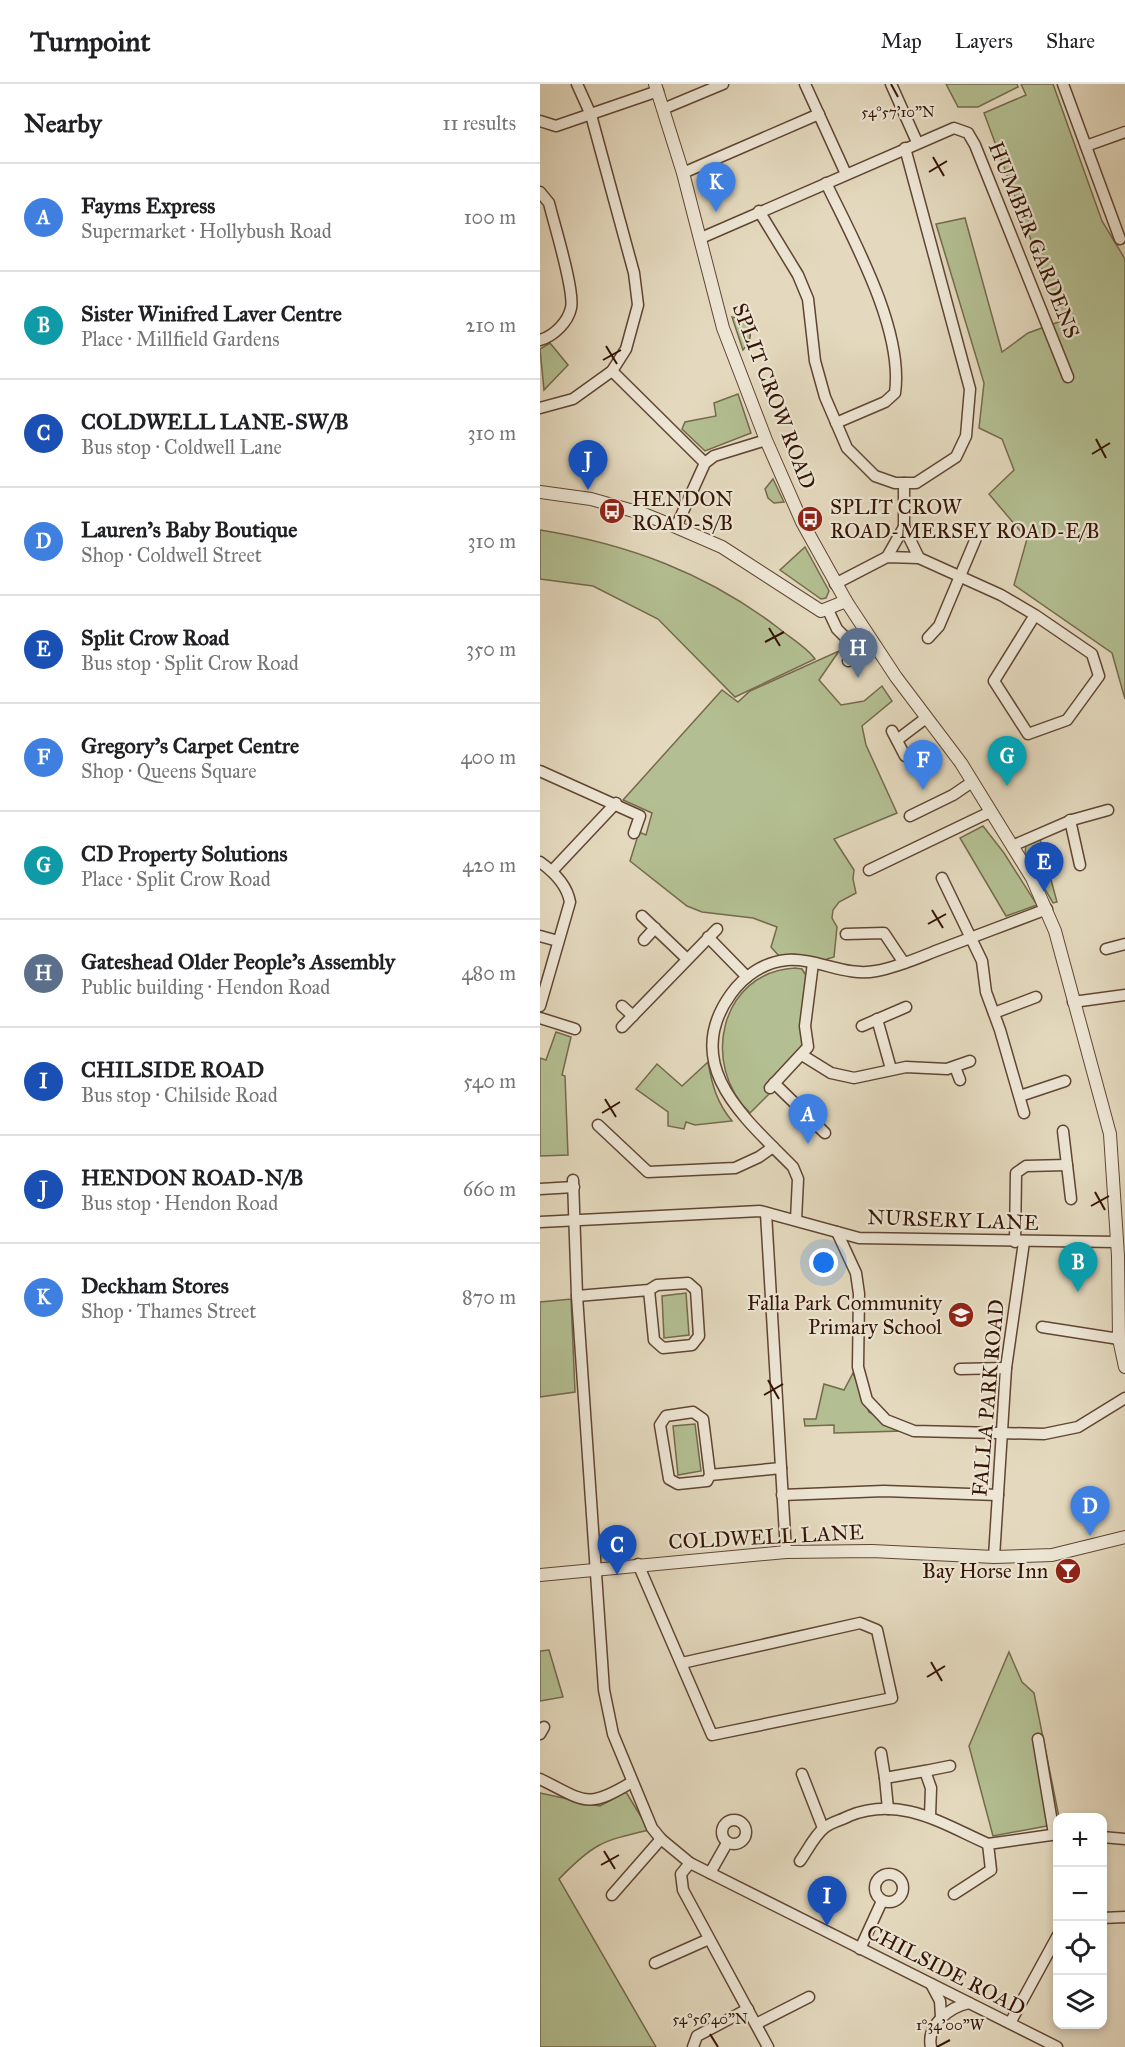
<!DOCTYPE html>
<meta charset="utf-8">
<style>
body{margin:0;font-family:"IM FELL Great Primer",serif;background:#f6f6f6;color:#202124}
.controls{position:absolute;right:18px;bottom:18px;display:grid;overflow:hidden;border-radius:12px;box-shadow:0 3px 9px #0003}
.controls button{width:54px;height:54px;display:grid;place-items:center;padding:0;border:0;border-bottom:2px solid #e0e0e0;background:#fff;color:#202124;font:30px sans-serif}
.you{position:absolute;left:284px;top:1179px;width:21px;height:21px;margin:-15px;border:4px solid #fff;border-radius:50%;background:#1a73e8;box-shadow:0 0 0 9px #1a73e833}
.badge{display:grid;place-items:center;width:39px;height:39px;border-radius:50%;background:#8f2418;color:#fff;font-size:20px;font-weight:700}
.pin{position:absolute;translate:-50% -50px;filter:drop-shadow(0 2px 3px #0008)}
.pin::after{content:'';position:absolute;top:32px;width:21px;height:18px;background:inherit;clip-path:polygon(0 0,100% 0,50% 100%)}
.list{margin:0;padding:0;list-style:none}
h2{display:flex;justify-content:space-between;align-items:center;height:78px;margin:0;padding:0 24px;font-size:26px}
h2 small{font-size:20px;font-weight:400;color:#757577}
.list li{display:grid;grid-template-columns:39px 1fr auto;gap:18px;align-items:center;box-sizing:border-box;height:108px;padding:0 24px;border-top:2px solid #e0e0e0}
.list b{display:block;font-size:22px;white-space:nowrap}
.list p{margin:0;font-size:20px;white-space:nowrap;color:#757577}
.list em{font-size:20px;font-style:normal;color:#757577}
.icon{flex:none;width:33px;height:33px;fill:none;stroke:currentColor;stroke-width:2;stroke-linecap:round;stroke-linejoin:round}
.map{position:relative;flex:none;width:585px;height:1963px;overflow:hidden}
header{display:flex;align-items:center;gap:36px;box-sizing:border-box;height:84px;padding:0 30px;background:#fff;border-bottom:2px solid #e0e0e0}
header strong{font-size:28px}
nav{display:flex;gap:33px;margin-inline-start:auto;font-size:21px}
main{display:flex}
aside{flex:1;background:#fff}
.map>svg:first-child{display:block}
.green{fill:#b3bf92;stroke:#746a4c;stroke-width:1.5}
.lines{fill:none;stroke-linecap:round;stroke-linejoin:round}
.minor-casing{stroke:#614533;stroke-width:13}
.tertiary-casing{stroke:#614533;stroke-width:14}
.minor{stroke:#ede6d5;stroke-width:10}
.tertiary{stroke:#ede6d5;stroke-width:12}
.ticks{fill:none;stroke:#351405;stroke-width:2}
.labels{text-anchor:middle;stroke-width:4.5;stroke-linejoin:round;paint-order:stroke}
.street-label{font-size:21px;fill:#351405;stroke:#ede6d5}
.poi-label{font-size:21px;fill:#351405;stroke:#ede6d5;text-anchor:start}
.ticks-label{font-size:15px;text-anchor:middle;fill:#351405;stroke:#ede6d5;stroke-width:4.5;stroke-linejoin:round;paint-order:stroke}
</style>
<header>
<strong>Turnpoint</strong>
<nav><a>Map</a><a>Layers</a><a>Share</a></nav>
</header>
<main>
<aside>
<h2>Nearby<small>11 results</small></h2>
<ul class="list">
<li><span class="badge" style="background:#3f7fe0">A</span><div><b>Fayms Express</b><p>Supermarket · Hollybush Road</p></div><em>100 m</em></li>
<li><span class="badge" style="background:#0f9aa8">B</span><div><b>Sister Winifred Laver Centre</b><p>Place · Millfield Gardens</p></div><em>210 m</em></li>
<li><span class="badge" style="background:#1a4fb4">C</span><div><b>COLDWELL LANE-SW/B</b><p>Bus stop · Coldwell Lane</p></div><em>310 m</em></li>
<li><span class="badge" style="background:#3f7fe0">D</span><div><b>Lauren's Baby Boutique</b><p>Shop · Coldwell Street</p></div><em>310 m</em></li>
<li><span class="badge" style="background:#1a4fb4">E</span><div><b>Split Crow Road</b><p>Bus stop · Split Crow Road</p></div><em>350 m</em></li>
<li><span class="badge" style="background:#3f7fe0">F</span><div><b>Gregory's Carpet Centre</b><p>Shop · Queens Square</p></div><em>400 m</em></li>
<li><span class="badge" style="background:#0f9aa8">G</span><div><b>CD Property Solutions</b><p>Place · Split Crow Road</p></div><em>420 m</em></li>
<li><span class="badge" style="background:#5c6f8a">H</span><div><b>Gateshead Older People's Assembly</b><p>Public building · Hendon Road</p></div><em>480 m</em></li>
<li><span class="badge" style="background:#1a4fb4">I</span><div><b>CHILSIDE ROAD</b><p>Bus stop · Chilside Road</p></div><em>540 m</em></li>
<li><span class="badge" style="background:#1a4fb4">J</span><div><b>HENDON ROAD-N/B</b><p>Bus stop · Hendon Road</p></div><em>660 m</em></li>
<li><span class="badge" style="background:#3f7fe0">K</span><div><b>Deckham Stores</b><p>Shop · Thames Street</p></div><em>870 m</em></li>
</ul>
</aside>
<div class="map">
<svg width="585" height="1963" viewBox="0 0 585 1963">
<rect width="100%" height="100%" fill="#e4d9be"/>
<filter id="stains"><feTurbulence type="fractalNoise" baseFrequency=".00333" numOctaves="4"/><feColorMatrix values="0 0 0 0 .2 0 0 0 0 .09 0 0 0 0 .02 0 0 0 .5 -.17"/></filter>
<radialGradient id="worn" r=".72"><stop offset=".6" stop-color="#630" stop-opacity="0"/><stop offset="1" stop-color="#630" stop-opacity=".3"/></radialGradient>
<g class="green">
<path d="M406,0H477L478,3L438,23H418Z"/>
<path d="M481,0H513L562,137L585,175V615L572,569L474,501L487,455L449,410L474,386L462,355L439,344L444,299L396,140L425,134L462,268L488,249L521,237L444,29L486,11Z"/>
<path d="M192,233C211,236 216,252 203,266Z"/>
<path d="M10,259L28,281L4,306L0,265Z"/>
<path d="M198,310L211,349L165,367L142,345L145,338L176,332L174,319Z"/>
<path d="M233,395L244,418L234,419L228,414L225,405Z"/>
<path d="M0,446C88,460 166,489 237,543C249,553 268,564 275,575L195,613L118,535L53,502L0,495Z"/>
<path d="M265,463L289,507L286,514L281,515L240,486Z"/>
<path d="M299,567L279,596L301,621L324,617L342,602L352,617L322,642L326,661L357,729L294,755L314,786L313,795L316,809L299,818L293,826L292,834L297,843L294,873L287,875L289,880L254,870L239,872L231,863L237,843L213,834L162,828L147,822L90,777L99,748L106,751L112,729L83,716L182,606L198,618L210,607Z"/>
<path d="M443,742L464,769L497,821L466,832L420,754Z"/>
<path d="M500,755L517,818L513,819L485,771L486,759Z"/>
<path d="M255,884L262,885L267,893L265,963L231,1008L210,1029C160,981 180,888 255,884Z"/>
<path d="M16,948L31,953L22,991L25,992L28,1071L0,1072V974L6,976Z"/>
<path d="M168,978C172,1001 177,1019 192,1037L155,1041L146,1038L144,1045L128,1042V1028L96,1005L117,980L142,1002Z"/>
<path d="M146,1209L149,1251L124,1254L122,1212Z"/>
<path d="M31,1215L35,1308L0,1313V1218Z"/>
<path d="M313,1289L329,1328L361,1347L294,1349V1341L265,1342L264,1335H276L284,1300L304,1306Z"/>
<path d="M155,1340L161,1387L138,1391L133,1342Z"/>
<path d="M9,1566L23,1613L0,1617V1567Z"/>
<path d="M469,1568L482,1598L494,1609L519,1733L517,1740L453,1752L429,1662Z"/>
<path d="M86,1708L109,1746C61,1757 53,1760 19,1795L116,1963H0V1709L60,1722Z"/>
</g>
<g class="lines">
<g class="minor-casing">
<g id="minor">
<path d="M265,0L306,90"/>
<path d="M351,0L377,58"/>
<path d="M523,0L580,155"/>
<path d="M123,25L183,0"/>
<path d="M0,37L16,42L118,7"/>
<path d="M546,62L585,48"/>
<path d="M143,89L279,30"/>
<path d="M286,99C313,155 364,246 355,309L345,318L296,339"/>
<path d="M0,108L9,119C14,140 35,207 31,224C28,238 14,252 0,256"/>
<path d="M219,127L258,191L268,215L275,277L285,313L307,364L335,392L355,399H376L416,373L426,352L430,305L365,64"/>
<path d="M161,154L414,44L428,49L435,61L528,293"/>
<path d="M72,287L165,379"/>
<path d="M0,324L33,315L72,287L86,265L98,221L94,189L51,31L37,0"/>
<path d="M364,399V443L379,474"/>
<path d="M136,443L165,379L174,372L226,356"/>
<path d="M347,473L364,443"/>
<path d="M295,500L347,473L379,474L461,511L495,531L552,570L559,592L527,636L488,650L454,597L495,531"/>
<path d="M288,526L297,545L314,562V573L308,577"/>
<path d="M388,554L399,542L439,447"/>
<path d="M352,647L365,672"/>
<path d="M357,656L386,634"/>
<path d="M0,687L100,732L94,749"/>
<path d="M370,732L413,711L432,698"/>
<path d="M530,736L540,781"/>
<path d="M472,762L532,736L568,726"/>
<path d="M0,778C14,788 27,801 30,818L0,922"/>
<path d="M329,786L450,728"/>
<path d="M12,787L76,719"/>
<path d="M402,794L442,877L446,908L460,946L484,1029"/>
<path d="M102,832L146,874"/>
<path d="M306,850L344,849L364,879"/>
<path d="M0,852L18,857"/>
<path d="M168,853L207,893"/>
<path d="M104,856L115,844"/>
<path d="M566,865L585,860"/>
<path d="M533,918L585,911"/>
<path d="M82,922L93,932"/>
<path d="M454,929L496,913"/>
<path d="M0,934L35,945"/>
<path d="M337,935L351,985"/>
<path d="M322,942L366,923"/>
<path d="M82,943L177,845"/>
<path d="M262,971L291,989L314,994L366,983L407,985L430,977"/>
<path d="M415,983L420,996"/>
<path d="M234,999L285,1049"/>
<path d="M230,1004L268,963L265,942L273,879"/>
<path d="M480,1012L525,997"/>
<path d="M58,1041L108,1088L195,1084L219,1073L233,1063"/>
<path d="M523,1047L531,1115"/>
<path d="M33,1096L37,1212L64,1606L73,1650L112,1744L121,1755L150,1779L517,1963"/>
<path d="M0,1105L34,1103"/>
<path d="M226,1129L246,1468"/>
<path d="M256,1136L258,1095L253,1083C207,1036 139,982 191,910C204,892 224,878 247,876C278,874 305,893 336,887C359,883 380,873 401,865C436,852 472,838 507,825"/>
<path d="M0,1138L220,1127L319,1154L577,1158"/>
<path d="M297,1148L316,1189L319,1210L318,1283L327,1316L346,1336L374,1347L504,1350L538,1343L585,1314"/>
<path d="M475,1158L476,1089L486,1082L527,1081"/>
<path d="M37,1212L109,1206L117,1201L148,1199L156,1206L159,1252L152,1261L123,1264L114,1256L109,1206"/>
<path d="M502,1243L579,1255"/>
<path d="M420,1285L466,1284"/>
<path d="M170,1391L163,1335L153,1328L126,1332L120,1341L129,1395L138,1400L167,1397L170,1391L241,1384"/>
<path d="M242,1411L344,1407L458,1411"/>
<path d="M454,1473L466,1284L484,1158"/>
<path d="M98,1480L172,1651L352,1614L337,1546L320,1539L142,1579"/>
<path d="M0,1650L4,1643"/>
<path d="M498,1655L514,1750"/>
<path d="M341,1669L345,1694"/>
<path d="M385,1687L410,1682"/>
<path d="M262,1690L283,1744"/>
<path d="M0,1695C45,1717 46,1726 92,1698"/>
<path d="M348,1725L345,1694L385,1687L391,1704L390,1732"/>
<circle cx="194" cy="1748" r="12"/>
<path d="M562,1753L585,1755"/>
<path d="M260,1777C267,1767 275,1751 284,1744C291,1738 302,1736 309,1732C360,1711 403,1740 448,1760"/>
<path d="M150,1779L141,1790L143,1806L228,1963"/>
<path d="M170,1789L187,1759"/>
<circle cx="349" cy="1804" r="14"/>
<path d="M414,1810L451,1786L448,1760L518,1750"/>
<path d="M72,1811L121,1755"/>
<path d="M562,1834L585,1833"/>
<path d="M320,1865L342,1817"/>
<path d="M115,1879L169,1855"/>
<path d="M391,1900L400,1917L401,1933"/>
<path d="M470,1939L518,1851"/>
<path d="M216,1940L269,1913"/>
<path d="M153,1963L157,1952L208,1925"/>
<path d="M391,1963C386,1941 410,1923 429,1919"/>
</g>
</g>
<g class="tertiary-casing">
<g id="tertiary">
<path d="M115,0L143,89L183,244L226,356L262,438L306,517L356,593L421,679L492,794L515,847L570,1050L578,1172L579,1255L585,1283"/>
<path d="M0,408L51,415L104,430L136,443L182,463L281,527L306,517"/>
<path d="M0,1491L246,1468L332,1467L454,1473L512,1471L585,1453"/>
</g>
</g>
<use href="#minor" class="minor"/>
<use href="#tertiary" class="tertiary"/>
</g>
<path class="ticks" d="M351,0L358,13M393,73L404,92M389,88L407,77M66,262L77,280M63,276L81,266M556,355L566,374M552,370L570,359M229,544L240,562M225,558L244,548M392,826L403,844M388,840L406,830M65,1015L76,1033M62,1029L80,1018M555,1108L565,1126M551,1122L569,1112M228,1296L239,1315M224,1311L243,1300M391,1578L402,1597M387,1593L405,1582M64,1767L75,1785M61,1781L79,1771M170,1950L178,1963M397,1963L410,1956"/>
<defs>
<g id="bus-disc" transform="scale(1.35)"><circle r="9.5" fill="#8f2418" stroke="#ede6d5"/><path d="M-5-6H5V4H4V6H2V4H-2V6H-4V4H-5ZM-3.5-4V0h7V-4ZM-3.5 1.2v1.5H-2V1.2ZM2 1.2v1.5H3.5V1.2Z" fill="#fff"/></g>
<g id="school-disc" transform="scale(1.35)"><circle r="9.5" fill="#8f2418" stroke="#ede6d5"/><path d="M0-5L7-2L0 1L-7-2ZM-4 1L0 2.5L4 1V4Q0 6-4 4Z" fill="#fff"/></g>
<g id="bar-disc" transform="scale(1.35)"><circle r="9.5" fill="#8f2418" stroke="#ede6d5"/><path d="M-6-5H6L.8 .8V4.5H3.5V6h-7V4.5H-.8V.8Z" fill="#fff"/></g>
</defs>
<g fill-rule="evenodd">
<use href="#bus-disc" x="72" y="427"/>
<use href="#bus-disc" x="270" y="435"/>
<use href="#school-disc" x="421" y="1231"/>
<use href="#bar-disc" x="528" y="1487"/>
</g>
<g class="labels">
<g class="street-label">
<text transform="translate(494 156) rotate(68)" y="7">HUMBER GARDENS</text>
<text transform="translate(234 312) rotate(69)" y="7">SPLIT CROW ROAD</text>
<text transform="translate(413 1136) rotate(2)" y="7">NURSERY LANE</text>
<text transform="translate(448 1314) rotate(-85)" y="7">FALLA PARK ROAD</text>
<text transform="translate(226 1453) rotate(-3)" y="7">COLDWELL LANE</text>
<text transform="translate(406 1886) rotate(27)" y="7">CHILSIDE ROAD</text>
</g>
<g class="poi-label">
<text x="92" y="422">HENDON<tspan x="92" dy="24">ROAD-S/B</tspan></text>
<text x="290" y="430">SPLIT CROW<tspan x="290" dy="24">ROAD-MERSEY ROAD-E/B</tspan></text>
<text x="402" y="1226" text-anchor="end">Falla Park Community<tspan x="402" dy="24">Primary School</tspan></text>
<text x="508" y="1494" text-anchor="end">Bay Horse Inn</text>
</g>
</g>
<g class="ticks-label">
<text x="358" y="33">54°57'10"N</text>
<text x="170" y="1940">54°56'40"N</text>
<text x="410" y="1946">1°34'00"W</text>
</g>
<rect width="100%" height="100%" filter="url(#stains)"/>
<rect width="100%" height="100%" fill="url(#worn)"/>
</svg>
<div class="controls">
<button>+</button>
<button>−</button>
<button><svg class="icon" aria-label="locate" viewBox="0 0 24 24"><circle cx="12" cy="12" r="6"/><path d="M12 2v4M12 18v4M2 12h4M18 12h4"/></svg></button>
<button><svg class="icon" aria-label="layers" viewBox="0 0 24 24"><path d="M12 4l9 5-9 5-9-5zM3 14l9 5 9-5"/></svg></button>
</div>
<div class="you"></div>
<div class="pin badge" style="left:268px;top:1060px;background:#3f7fe0">A</div>
<div class="pin badge" style="left:538px;top:1208px;background:#0f9aa8">B</div>
<div class="pin badge" style="left:77px;top:1491px;background:#1a4fb4">C</div>
<div class="pin badge" style="left:550px;top:1452px;background:#3f7fe0">D</div>
<div class="pin badge" style="left:504px;top:808px;background:#1a4fb4">E</div>
<div class="pin badge" style="left:383px;top:706px;background:#3f7fe0">F</div>
<div class="pin badge" style="left:467px;top:702px;background:#0f9aa8">G</div>
<div class="pin badge" style="left:318px;top:594px;background:#5c6f8a">H</div>
<div class="pin badge" style="left:287px;top:1842px;background:#1a4fb4">I</div>
<div class="pin badge" style="left:48px;top:406px;background:#1a4fb4">J</div>
<div class="pin badge" style="left:176px;top:128px;background:#3f7fe0">K</div>
</div>
</main>
